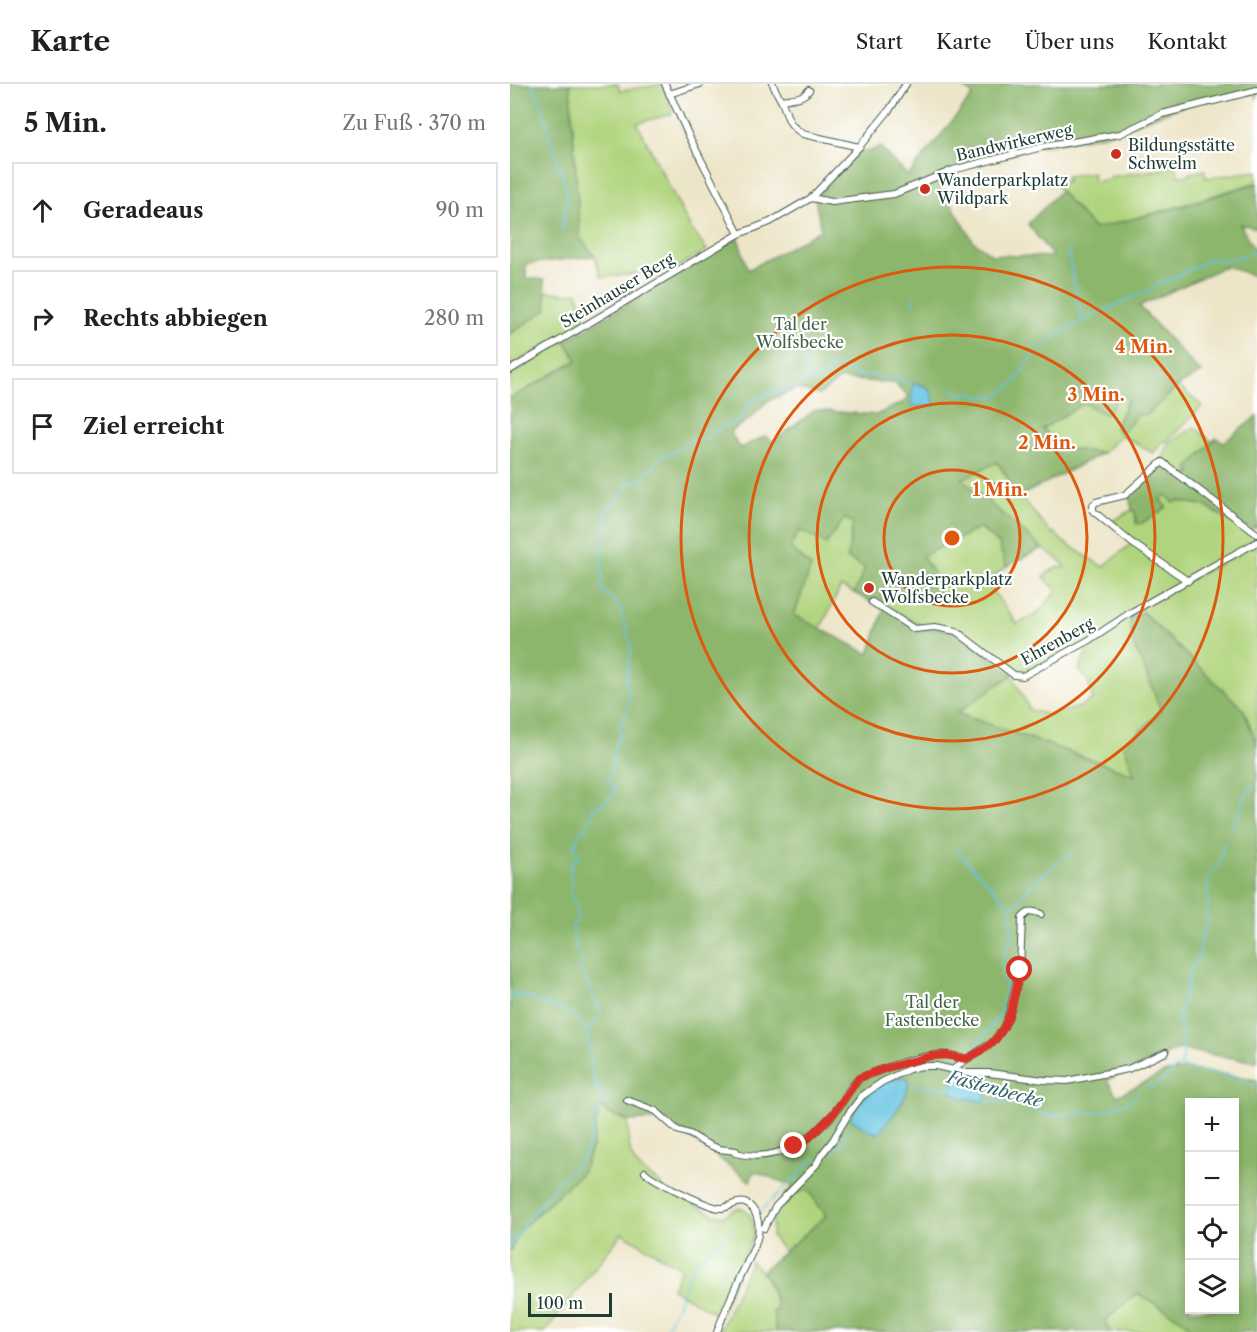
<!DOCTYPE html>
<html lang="de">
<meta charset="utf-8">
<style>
body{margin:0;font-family:"Libre Caslon Text",serif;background:#f6f6f6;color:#202124}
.controls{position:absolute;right:18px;bottom:18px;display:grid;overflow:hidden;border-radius:0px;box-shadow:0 3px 9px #0003}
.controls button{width:54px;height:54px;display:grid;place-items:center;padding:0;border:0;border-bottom:2px solid #e0e0e0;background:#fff;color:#202124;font:30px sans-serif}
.scale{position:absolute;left:18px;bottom:15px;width:84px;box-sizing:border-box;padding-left:6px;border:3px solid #1f3d34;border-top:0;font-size:16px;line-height:21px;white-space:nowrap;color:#1f3d34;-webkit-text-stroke:4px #fff;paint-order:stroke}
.stop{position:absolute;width:18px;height:18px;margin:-14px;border:4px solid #d93025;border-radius:50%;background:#fff}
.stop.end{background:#d93025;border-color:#fff;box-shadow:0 2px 6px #0008}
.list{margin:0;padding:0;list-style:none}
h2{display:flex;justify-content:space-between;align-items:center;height:78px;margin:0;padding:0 24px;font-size:26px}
h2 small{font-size:20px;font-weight:400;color:#757577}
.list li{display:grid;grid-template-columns:39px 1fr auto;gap:18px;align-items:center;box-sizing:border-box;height:96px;margin:0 12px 12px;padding:0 12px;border:2px solid #e0e0e0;border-radius:0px}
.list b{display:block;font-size:22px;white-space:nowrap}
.list em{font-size:20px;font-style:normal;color:#757577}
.icon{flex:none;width:33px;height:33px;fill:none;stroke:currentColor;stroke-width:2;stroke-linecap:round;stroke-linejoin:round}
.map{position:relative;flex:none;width:747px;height:1248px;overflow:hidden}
header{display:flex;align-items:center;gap:36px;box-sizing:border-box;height:84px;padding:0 30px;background:#fff;border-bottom:2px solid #e0e0e0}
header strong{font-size:28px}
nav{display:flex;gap:33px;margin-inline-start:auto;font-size:21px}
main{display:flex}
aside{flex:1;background:#fff}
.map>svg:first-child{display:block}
.green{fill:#b0d47d;stroke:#688858;stroke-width:1.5}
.forest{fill:#8cb66c;stroke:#567a50;stroke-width:1.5;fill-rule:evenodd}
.water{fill:#64c3e2;stroke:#42808b;stroke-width:1.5}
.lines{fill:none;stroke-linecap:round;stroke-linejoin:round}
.stream{stroke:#64c3e2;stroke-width:1.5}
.minor-casing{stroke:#3e564a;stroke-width:8}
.minor{stroke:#fff;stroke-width:6}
.route{stroke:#d93025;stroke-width:8}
.ring{fill:none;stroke:#de580e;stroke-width:3}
.poi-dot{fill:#c8321e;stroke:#fff;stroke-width:2}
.labels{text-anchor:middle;stroke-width:4.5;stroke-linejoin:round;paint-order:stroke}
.street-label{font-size:16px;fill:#1f3d34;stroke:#fff}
.poi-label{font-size:16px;fill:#1f3d34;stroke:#fff;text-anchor:start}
.park-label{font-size:16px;fill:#436346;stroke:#fff}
.water-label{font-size:18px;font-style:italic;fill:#346568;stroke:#fff}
.centre{fill:#de580e;stroke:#fff;stroke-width:3}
.ring-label{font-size:18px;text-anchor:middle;font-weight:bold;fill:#de580e;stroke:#fff;stroke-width:4.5;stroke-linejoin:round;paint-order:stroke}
</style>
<header>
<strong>Karte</strong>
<nav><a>Start</a><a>Karte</a><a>Über uns</a><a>Kontakt</a></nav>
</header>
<main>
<aside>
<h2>5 Min.<small>Zu Fuß · 370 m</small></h2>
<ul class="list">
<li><svg class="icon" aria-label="ahead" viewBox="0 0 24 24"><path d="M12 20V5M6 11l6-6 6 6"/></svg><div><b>Geradeaus</b></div><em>90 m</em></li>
<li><svg class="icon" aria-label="right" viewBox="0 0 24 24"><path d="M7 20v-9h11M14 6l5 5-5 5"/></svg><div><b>Rechts abbiegen</b></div><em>280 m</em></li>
<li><svg class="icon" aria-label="arrive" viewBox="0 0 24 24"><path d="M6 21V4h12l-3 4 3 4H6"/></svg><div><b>Ziel erreicht</b></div></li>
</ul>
</aside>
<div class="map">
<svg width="747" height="1248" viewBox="0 0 747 1248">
<rect width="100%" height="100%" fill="#fff"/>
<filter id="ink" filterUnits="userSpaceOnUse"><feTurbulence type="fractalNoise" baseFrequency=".0167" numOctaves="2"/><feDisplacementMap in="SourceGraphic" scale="12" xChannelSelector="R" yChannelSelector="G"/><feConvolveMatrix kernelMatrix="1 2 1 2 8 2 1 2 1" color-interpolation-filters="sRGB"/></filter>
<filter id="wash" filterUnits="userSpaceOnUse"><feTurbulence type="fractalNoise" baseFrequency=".008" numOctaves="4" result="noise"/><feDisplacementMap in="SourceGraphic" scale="24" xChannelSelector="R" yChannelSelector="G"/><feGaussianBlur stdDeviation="1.35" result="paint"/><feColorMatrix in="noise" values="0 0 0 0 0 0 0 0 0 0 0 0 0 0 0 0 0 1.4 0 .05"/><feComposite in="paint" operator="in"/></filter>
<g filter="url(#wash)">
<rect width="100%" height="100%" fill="#ede5c8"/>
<g class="green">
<path d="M60,0H108L110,7L153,0L158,10L162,30L127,39L180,143L197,166L166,184L117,191L91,193L85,172L70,154Z"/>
<path d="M666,80L668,92L680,91V89L695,86L696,94L747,87V98L670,122L584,145L550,107L546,100L557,97L556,92L582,88L584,98L599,95V93L653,85V82Z"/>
<path d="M35,207L56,210L67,208L77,237L0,283V250L37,225Z"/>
<path d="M55,257L67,276L0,315V291Z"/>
<path d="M668,302L692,322L657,358L654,357L643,369L611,351L593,369L553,364L531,345L574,319L610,310L618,315L605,344L629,330L637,331Z"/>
<path d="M685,343L702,358L679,384L681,386L673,393L654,376C653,358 672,351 685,343Z"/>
<path d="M487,378L510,412L542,450L544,448L552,457L593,483L623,458L601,438L622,426L625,428L656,423L650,415L656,411L667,417L693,421L732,444L734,443L747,453V456L681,493H677L680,496L747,459V661L734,626L666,562L629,524L619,530L624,564L631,576L651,627L615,662L626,691L446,629L502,591L520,626L539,631L570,623L583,615L578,597L569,586L582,557L517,589H499L377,523L372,513L376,499L429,498L411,472L470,444L489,460L496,483L476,498L507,540L527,530L547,507L534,493C541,487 545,481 555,484L554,480L526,460L452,395Z"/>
<path d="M335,434L343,440L338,474L356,484L344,509L331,503L310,545L284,531L301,483L279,463L290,446Z"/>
<path d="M88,1022L100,1030L118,1037C119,1051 117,1070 127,1081C132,1088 143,1094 151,1100L149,1102L203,1130L214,1132L225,1125L232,1124C242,1130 244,1139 244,1151L210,1232L162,1205L171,1184L112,1149L35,1248H0V1167L11,1145L73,1087L82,1062Z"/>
<path d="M298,1106L316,1132L274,1168L262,1152L263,1130L274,1112Z"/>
<path d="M241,1177C257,1192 263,1205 267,1227H263L266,1248H209Z"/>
<path d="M627,1209L671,1235L687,1248H600L594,1237Z"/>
</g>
<g class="forest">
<path d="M0,0H60L70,154L85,172L16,180V194L34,196L37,225L0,250Z"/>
<path d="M455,0H747V15L745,8L704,13L676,21L595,51L525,63L426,94L463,157L482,171L543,173L518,140L550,107L584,145L670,123L747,99V144L730,140L747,171V193L716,182L629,222L686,284L692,288L668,302L636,331L629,330L611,350L605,344L618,316L610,310L596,331L574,319L532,345L553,364L593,369L510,412L487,378L452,395L532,464L496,483L489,460L470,444L412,472L429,498V513L396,515L376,499L372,513L377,523L416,544L447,547L502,591L447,629L625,691L614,662L651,627L631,576L624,564L619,533L632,528L734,626L747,661V978L669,965L597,996L607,1012L656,988L678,985L747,996V1248H687L671,1235L627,1209L595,1237L600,1248H266L263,1227H267L264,1209L252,1187L316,1132L298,1106L274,1112L283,1102L244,1087L240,1097L155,1035L118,1037L100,1030L89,1023L82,1062L73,1087L11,1145L0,1167V315L67,276L55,257L228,154L238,186L311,146L305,114L348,67L358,68L370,63L398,92L463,11L453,3ZM330,295L384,299L399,312L394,318L366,331L305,326L263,358L256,352L230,364L220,348L240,335L257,317L286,305L309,311ZM335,434L343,440L337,474L355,484L344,509L374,525L359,570L284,531L301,483L280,463L290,446L316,460ZM680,1018H724V1226H680Z"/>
<path d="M747,332V444L745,443L743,445L738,442L732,444L693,421L667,417L664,419L656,411L650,415L656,424L632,439L626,440L625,428L622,426L619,410L652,380L674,396L682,387L678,384L706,354L714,358Z"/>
</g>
<g class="water">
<path d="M404,299C422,304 420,302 425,321L411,323L401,321L403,300Z"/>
<path d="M444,986L478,990L475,1018L454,1014L441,1009Z"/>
<path d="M393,993L398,994C402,1012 379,1036 368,1050L360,1047L340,1035L349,1019L369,999Z"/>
</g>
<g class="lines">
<g class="stream">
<path d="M22,0C35,24 39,50 47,76C50,88 57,99 57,112C57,123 54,134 51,145"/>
<path d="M560,165L558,169L572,237"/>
<path d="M402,220L404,213"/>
<path d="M290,258L291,253"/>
<path d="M291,267L298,295"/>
<path d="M441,305L454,311L462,308L467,313L488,312L506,297L523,270L543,254L578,234L643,204L649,199L662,195L700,175L714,177L747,167"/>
<path d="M721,743L729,732L734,712L745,701"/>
<path d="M445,765L501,823L499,836L504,851C499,860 492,871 492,882C492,886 494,891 494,896C496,907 494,919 490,929C483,944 469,953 462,968"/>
<path d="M502,822L508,817L527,794L539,787L555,773L564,769"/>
<path d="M0,908L15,912L63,930L78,947"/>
<path d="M0,915L14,912"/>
<path d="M90,927C82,912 78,895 68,882L72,877L66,865L62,842L68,835L66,819L61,814V778L67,776L69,770L64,763L71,746L77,744L80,738L83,724L95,718L105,709V704L98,701V698L106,659L111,652L109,642C114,638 114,637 115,631C115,628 118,626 118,623C120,613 117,603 117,594C117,586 121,576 121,567C122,557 115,541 111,531C110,527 111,526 109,523C105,516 97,511 92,506L93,489L91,482L93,452L97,444L98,437L95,427C99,421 106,419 110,413C114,408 114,403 118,399L127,398L135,395V389L143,384L153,371L163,369L177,358L183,355L200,353L212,342L227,338L234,331L236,321L258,309L271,308L282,305L297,297L313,296L322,282L331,283L352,293L363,290L376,296L389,295L402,300"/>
<path d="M671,982L673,971L669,931L682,882L688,874L692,859L690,853L697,844L698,791L709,781L715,758"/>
<path d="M400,1001L432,1005L442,1003"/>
<path d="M638,1004L649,999L666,984L671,982L678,986H688L747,1000"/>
<path d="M474,1017L503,1019L540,1032L593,1027L618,1018L628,1009"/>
<path d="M314,1072C329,1062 333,1062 339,1044"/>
<path d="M249,1129L272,1106L288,1092L297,1081L305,1075"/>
<path d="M0,1163L14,1141L48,1097L64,1084L74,1071L81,1056L88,1025L95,1018C94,1008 86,1005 84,996C80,980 79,963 78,947L89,933"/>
<path d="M154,1248L166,1224L183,1181L222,1147"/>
</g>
</g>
</g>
<g filter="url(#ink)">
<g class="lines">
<g class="minor-casing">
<g id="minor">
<path d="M155,0L178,50L229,150"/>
<path d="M263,0C265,7 269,12 272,18C279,34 276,39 293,50L349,63"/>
<path d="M159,10L190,0"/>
<path d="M271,16C281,14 293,15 299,6"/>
<path d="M301,114L322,118L384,110L443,86L532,63L610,50L652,30L747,6"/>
<path d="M0,286L229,150L260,138L301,114L349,63L380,25L396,0"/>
<path d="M678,497L622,459L583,427V421L586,418L615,411L652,378L747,450"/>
<path d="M362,518L404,545L425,543L446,547L504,591L513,592L579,556L620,529L701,483L747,458"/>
<path d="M443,986L448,981L483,958L492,946L498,934L510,886L512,834C520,826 521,826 531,830"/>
<path d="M117,1016L146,1027L167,1046L180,1050L193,1058L209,1065L226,1067"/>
<path d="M224,1067L225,1069C267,1080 303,1056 328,1024C335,1015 340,1001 350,994C353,992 359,991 363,989C383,981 417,969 438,971C445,972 451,973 456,975"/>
<path d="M135,1088C144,1097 196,1122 209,1124C218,1125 226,1116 235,1119C247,1124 250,1140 248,1151C245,1164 238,1177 232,1189C223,1209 214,1228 207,1248"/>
<path d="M254,1144L266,1122L306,1081L312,1070L323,1056L339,1029L352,1012L372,998L399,985L412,982H426L457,989H479L534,996L557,997L618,985L656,968"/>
</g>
</g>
<use href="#minor" class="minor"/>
</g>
</g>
<g class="lines" filter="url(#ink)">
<path class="route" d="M284,1062L299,1054L323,1030L349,994L376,984L421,972L437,971L456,975C465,970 477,965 484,957C501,939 505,910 510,886"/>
</g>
<g class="ring">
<circle cx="442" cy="454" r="68"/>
<circle cx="442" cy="454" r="135"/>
<circle cx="442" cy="454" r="203"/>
<circle cx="442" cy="454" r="271"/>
</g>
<g class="poi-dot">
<circle cx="606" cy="70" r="6"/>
<circle cx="415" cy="105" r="6"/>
<circle cx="359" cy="504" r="6"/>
</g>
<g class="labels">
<g class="street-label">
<text transform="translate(504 58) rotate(-13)" y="6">Bandwirkerweg</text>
<text transform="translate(107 206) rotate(-31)" y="6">Steinhauser Berg</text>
<text transform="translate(547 557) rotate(-29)" y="6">Ehrenberg</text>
</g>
<g class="poi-label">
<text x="618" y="67">Bildungsstätte<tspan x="618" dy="18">Schwelm</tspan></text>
<text x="427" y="102">Wanderparkplatz<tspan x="427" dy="18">Wildpark</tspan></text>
<text x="371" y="501">Wanderparkplatz<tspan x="371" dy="18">Wolfsbecke</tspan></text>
</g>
<g class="park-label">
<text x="290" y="246">Tal der<tspan x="290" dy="18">Wolfsbecke</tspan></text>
<text x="422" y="924">Tal der<tspan x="422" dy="18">Fastenbecke</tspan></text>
</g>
<g class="water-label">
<text transform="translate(485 1005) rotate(15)" y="6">Fastenbecke</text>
</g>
</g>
<circle cx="442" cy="454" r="9" class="centre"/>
<g class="ring-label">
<text x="634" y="269">4 Min.</text>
<text x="586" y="317">3 Min.</text>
<text x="537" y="365">2 Min.</text>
<text x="490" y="412">1 Min.</text>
</g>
</svg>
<div class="controls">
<button>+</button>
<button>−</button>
<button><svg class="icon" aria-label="locate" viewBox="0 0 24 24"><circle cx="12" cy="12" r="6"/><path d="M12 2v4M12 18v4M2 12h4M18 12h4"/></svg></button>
<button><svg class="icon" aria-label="layers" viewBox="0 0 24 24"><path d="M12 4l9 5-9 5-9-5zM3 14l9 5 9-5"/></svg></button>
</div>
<div class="scale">100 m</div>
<div class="stop" style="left:510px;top:886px"></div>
<div class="stop end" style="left:284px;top:1062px"></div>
</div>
</main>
